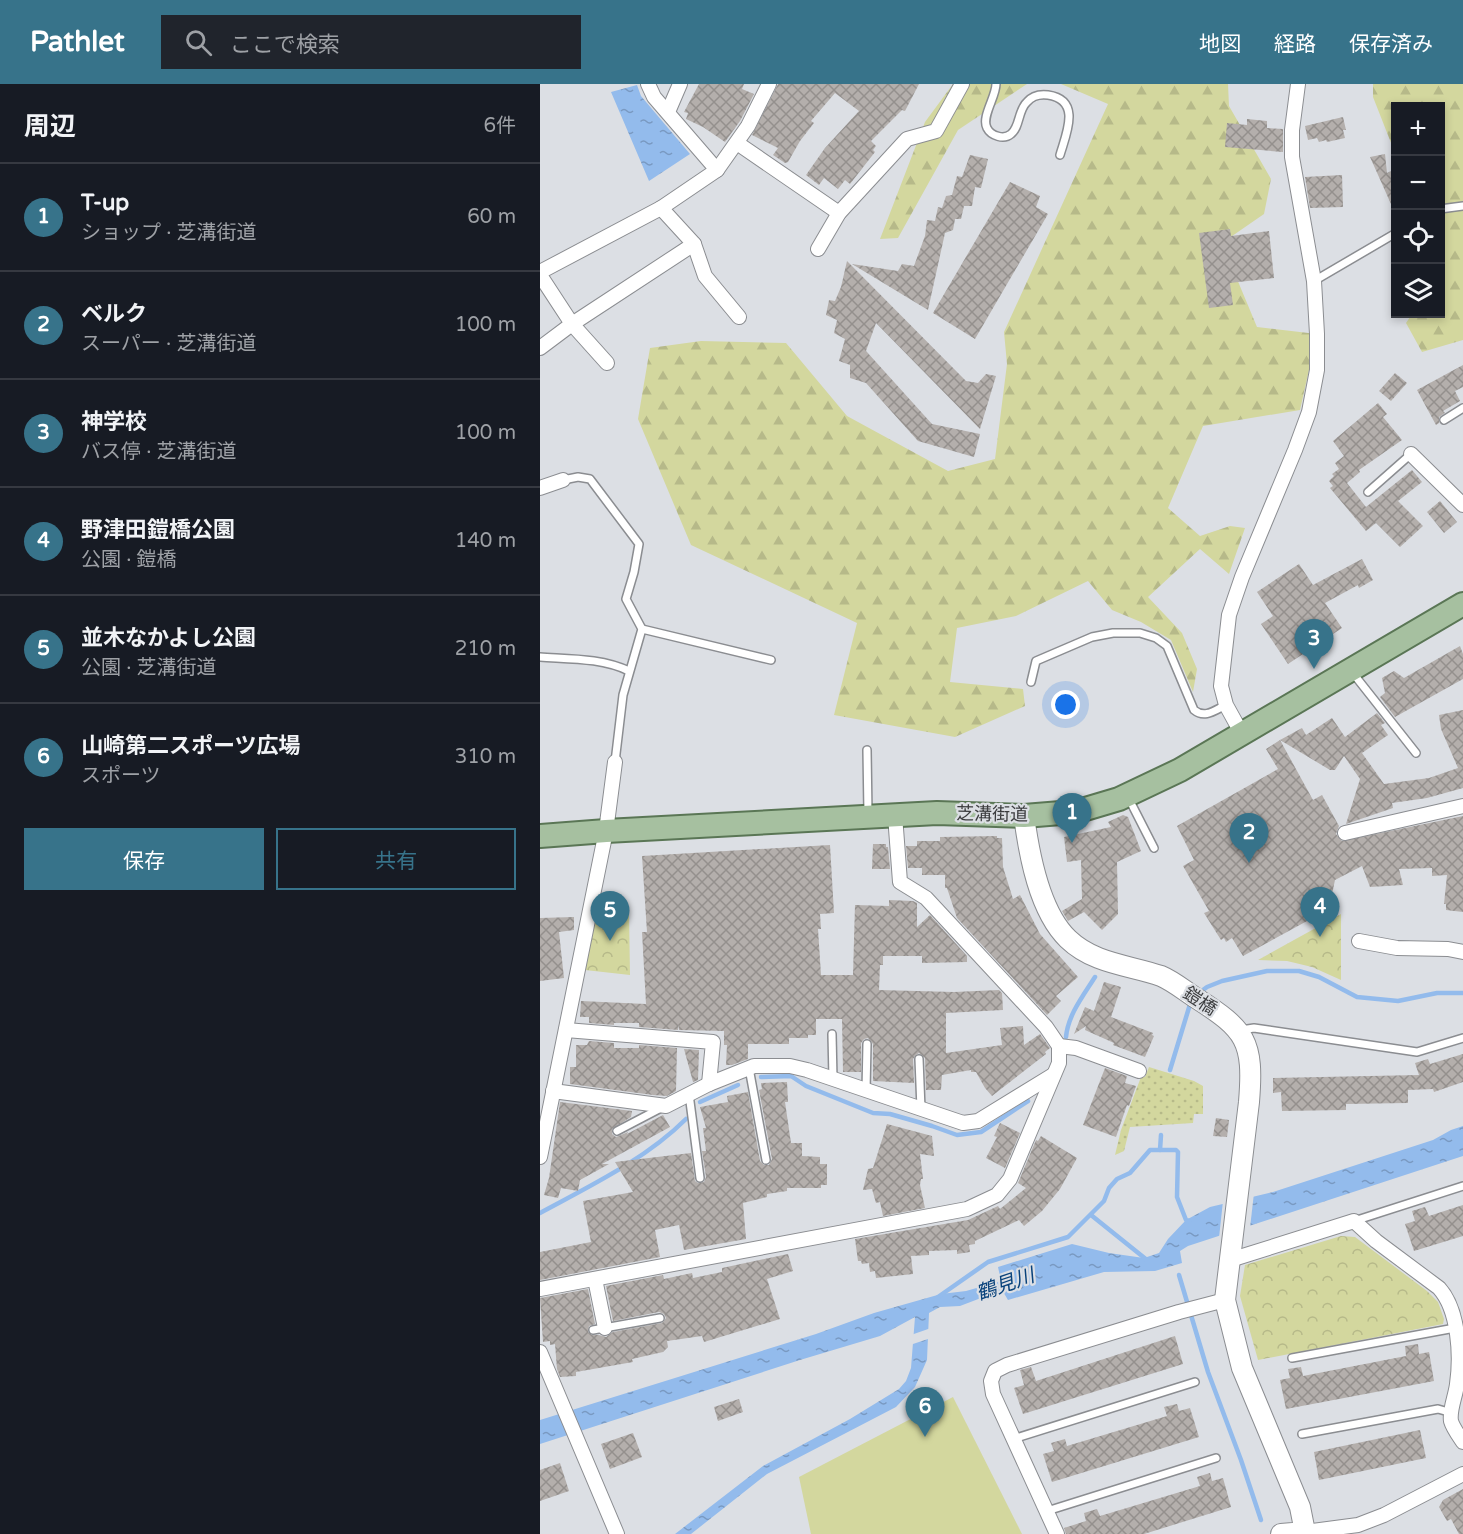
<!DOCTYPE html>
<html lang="ja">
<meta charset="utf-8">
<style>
body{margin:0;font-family:"Varela Round","Noto Sans JP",sans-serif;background:#20242c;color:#f1f3f6}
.controls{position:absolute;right:18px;top:18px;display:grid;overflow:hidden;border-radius:0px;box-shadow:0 3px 9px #0003}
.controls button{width:54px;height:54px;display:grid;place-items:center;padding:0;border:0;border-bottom:2px solid #363941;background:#171b24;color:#f1f3f6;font:30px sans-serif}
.you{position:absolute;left:526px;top:621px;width:21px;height:21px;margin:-15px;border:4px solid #fff;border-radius:50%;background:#1a73e8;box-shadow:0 0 0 9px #1a73e833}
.badge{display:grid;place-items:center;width:39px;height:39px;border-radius:50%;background:#37738a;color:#fff;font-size:20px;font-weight:700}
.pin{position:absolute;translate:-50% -50px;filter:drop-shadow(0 2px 3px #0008)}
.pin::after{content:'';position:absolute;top:32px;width:21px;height:18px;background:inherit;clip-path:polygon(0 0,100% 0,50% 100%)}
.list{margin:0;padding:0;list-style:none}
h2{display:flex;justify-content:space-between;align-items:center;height:78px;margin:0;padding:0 24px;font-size:26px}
h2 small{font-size:20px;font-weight:400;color:#9ea1a6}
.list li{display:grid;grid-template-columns:39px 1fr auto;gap:18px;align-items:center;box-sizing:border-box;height:108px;padding:0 24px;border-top:2px solid #363941}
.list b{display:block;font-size:22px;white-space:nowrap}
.list p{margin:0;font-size:20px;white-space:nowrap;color:#9ea1a6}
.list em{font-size:20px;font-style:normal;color:#9ea1a6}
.actions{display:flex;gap:12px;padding:18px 24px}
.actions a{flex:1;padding:14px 0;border:2px solid #37738a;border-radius:0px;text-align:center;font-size:21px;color:#37738a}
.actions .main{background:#37738a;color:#fff}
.icon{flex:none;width:33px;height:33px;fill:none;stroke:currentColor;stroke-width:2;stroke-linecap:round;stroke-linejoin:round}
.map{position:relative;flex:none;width:923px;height:1450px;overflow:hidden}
header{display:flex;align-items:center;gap:36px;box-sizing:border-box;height:84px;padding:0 30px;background:#37738a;color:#fff}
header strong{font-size:28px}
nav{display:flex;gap:33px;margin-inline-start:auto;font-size:21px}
.search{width:420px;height:54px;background:#20242c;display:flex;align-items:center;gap:15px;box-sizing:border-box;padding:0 21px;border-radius:0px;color:#9ea1a6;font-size:22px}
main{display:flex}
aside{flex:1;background:#171b24}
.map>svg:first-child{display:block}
.grass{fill:url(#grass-dots)}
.forest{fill:url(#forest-firs)}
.park{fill:url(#park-crowns)}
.pitch{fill:#d3d79e}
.water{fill:url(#water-ripples)}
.pier{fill:#dcdfe4}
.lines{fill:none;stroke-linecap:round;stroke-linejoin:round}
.stream{stroke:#93bbec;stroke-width:4.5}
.building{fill:url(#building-cross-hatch)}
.lane-casing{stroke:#8b8d91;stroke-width:10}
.street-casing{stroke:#8b8d91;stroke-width:16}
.secondary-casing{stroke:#8b8d91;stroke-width:22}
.primary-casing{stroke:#5a7655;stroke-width:26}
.lane{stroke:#fff;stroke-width:7}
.street{stroke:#fff;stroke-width:14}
.secondary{stroke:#fff;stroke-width:20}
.primary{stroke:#a6c0a0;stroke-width:22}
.labels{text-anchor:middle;stroke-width:4.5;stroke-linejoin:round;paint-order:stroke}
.street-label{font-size:18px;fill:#3b3c3e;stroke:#dcdfe4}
.water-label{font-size:20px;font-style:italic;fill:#08427b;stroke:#dcdfe4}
</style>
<header>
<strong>Pathlet</strong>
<div class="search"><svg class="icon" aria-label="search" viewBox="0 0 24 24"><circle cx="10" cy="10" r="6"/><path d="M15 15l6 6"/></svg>ここで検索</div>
<nav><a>地図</a><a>経路</a><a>保存済み</a></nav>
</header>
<main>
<aside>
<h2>周辺<small>6件</small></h2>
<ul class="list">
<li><span class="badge">1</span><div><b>T-up</b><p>ショップ · 芝溝街道</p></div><em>60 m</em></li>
<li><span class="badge">2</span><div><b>ベルク</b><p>スーパー · 芝溝街道</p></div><em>100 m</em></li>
<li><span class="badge">3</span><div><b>神学校</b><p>バス停 · 芝溝街道</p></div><em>100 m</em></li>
<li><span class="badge">4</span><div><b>野津田鎧橋公園</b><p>公園 · 鎧橋</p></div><em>140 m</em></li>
<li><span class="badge">5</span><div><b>並木なかよし公園</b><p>公園 · 芝溝街道</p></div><em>210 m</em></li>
<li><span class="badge">6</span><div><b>山崎第二スポーツ広場</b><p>スポーツ</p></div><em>310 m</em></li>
</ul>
<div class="actions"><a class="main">保存</a><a>共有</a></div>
</aside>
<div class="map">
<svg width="923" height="1450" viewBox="0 0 923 1450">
<defs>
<pattern id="grass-dots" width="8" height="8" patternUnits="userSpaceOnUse" patternTransform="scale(1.5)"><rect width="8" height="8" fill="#d3d79e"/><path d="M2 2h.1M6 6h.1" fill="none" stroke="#b6b989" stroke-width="1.8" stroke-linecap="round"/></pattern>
<pattern id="forest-firs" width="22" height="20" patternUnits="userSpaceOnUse" patternTransform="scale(1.5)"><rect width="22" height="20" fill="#d3d79e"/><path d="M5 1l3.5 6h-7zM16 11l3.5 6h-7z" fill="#b6b989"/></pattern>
<pattern id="park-crowns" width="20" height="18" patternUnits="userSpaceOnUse" patternTransform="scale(1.5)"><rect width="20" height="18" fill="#d3d79e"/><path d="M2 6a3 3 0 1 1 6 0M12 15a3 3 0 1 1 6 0" fill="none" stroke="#b6b989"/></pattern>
<pattern id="water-ripples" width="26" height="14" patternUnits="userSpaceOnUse" patternTransform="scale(1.5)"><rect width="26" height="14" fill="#93bbec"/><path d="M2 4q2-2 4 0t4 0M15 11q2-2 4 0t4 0" fill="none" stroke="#7999c1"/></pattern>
<pattern id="building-cross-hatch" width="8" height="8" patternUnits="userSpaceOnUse" patternTransform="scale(1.5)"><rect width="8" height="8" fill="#b4afac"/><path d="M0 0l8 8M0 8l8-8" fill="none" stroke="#94908d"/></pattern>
</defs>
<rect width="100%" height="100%" fill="#dcdfe4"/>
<path class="grass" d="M609,983L654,997L663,1002V1030H654L653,1039L590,1043L584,1067L575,1071L581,1046L601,993H605Z"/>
<g class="forest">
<path d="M413,0H487L418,46L358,154L340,155L385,38Z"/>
<path d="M521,0H688L689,22L731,95L724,130L682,159L717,243L777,250L760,326L663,342L628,424L660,452L690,442L705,444L689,490L660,465L608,513L642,549L657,585L653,608L631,556L601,538L572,526L548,497L476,532L417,544L410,598L483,605L485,622L415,653L294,631L317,539L151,461L98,335L110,264L161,257L246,259L307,332L408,387L455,375L467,280L464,248L568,20Z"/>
<path d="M833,0H923V256L882,268L866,239L872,230H900L901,178L904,170L900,138V22H856L855,69L833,13Z"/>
</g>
<g class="park">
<path d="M57,825L89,828L90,891L45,886Z"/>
<path d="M801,830V896L772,883L747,877L718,876Z"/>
<path d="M801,1152L815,1153L887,1207L898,1218L904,1235L903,1240L718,1276L700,1212L705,1181Z"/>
</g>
<path class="pitch" d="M413,1313L482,1450H271L259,1393Z"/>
<g class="water">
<path d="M97,1L101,12L150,70L109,97L71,8Z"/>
<path d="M923,1042V1072L648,1162L640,1167L642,1179L615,1187L564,1188L468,1216L462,1206L420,1222L400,1223L389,1229L387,1276L375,1303L356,1323L227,1390L151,1450H135L223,1382L310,1335L359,1305L366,1297L371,1284L375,1233L340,1252L260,1276L0,1360V1336L276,1250L334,1229L401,1210L426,1207L461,1197L458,1183L532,1160L569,1169L604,1174L619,1169L628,1155L646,1136L670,1123L733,1108L893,1056L911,1046Z"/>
</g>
<g class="pier">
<path d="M714,1109L710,1144L679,1154L683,1117Z"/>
<path d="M391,1244V1254L370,1261L371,1251Z"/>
</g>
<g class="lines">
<g class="stream">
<path d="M659,909L667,903L682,897L727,887H759L779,893L817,913L858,917L897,909H923"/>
<path d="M526,953C528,931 543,912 555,893"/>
<path d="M630,986L651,917"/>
<path d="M221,993L251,992L266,1002L333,1029L350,1030L392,1042L417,1051L441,1048L488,1017"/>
<path d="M160,1018L198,1001"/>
<path d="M620,1066L621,1051"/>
<path d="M0,1129C50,1102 106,1075 146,1035"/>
<path d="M551,1131L607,1176"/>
<path d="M639,1191L668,1288L701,1376L721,1436"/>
<path d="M398,1213L448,1178L528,1153L564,1117L569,1104L577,1095L590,1089L610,1066H636L638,1068L637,1113L646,1136L649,1137"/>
</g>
</g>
<g class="building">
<path d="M159,0H204L202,5L214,10L200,37L185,58L163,43L146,35L148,29L144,28Z"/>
<path d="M238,0H379L365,27L362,26L331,57L336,62L333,66L335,68L310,100L305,96L298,105L284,94L279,101L266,91L285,64L319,27L295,9L271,37L274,39L260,57L248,78L245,79L233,71L238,64L212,51Z"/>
<path d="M803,33L806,46H803L805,54L787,58L786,56L779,58L777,54L768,56L765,42Z"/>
<path d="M707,35L727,37V44L743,45V68L685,63L687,39L707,41Z"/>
<path d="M845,70L847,89L855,85V129L830,73Z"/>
<path d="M430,71L448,75L441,104L435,103L432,122H424L421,135H415L413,146L405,149L388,226L312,180L358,187L362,180L374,182L385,152L387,136L395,137L398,123L402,124L406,112L412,111L417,92L422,93Z"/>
<path d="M802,91L803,123L770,124L765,93Z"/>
<path d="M470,98L500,112L496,123L508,130L435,255L393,229Z"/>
<path d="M690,145L691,152L729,147L734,194L690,199L693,221L669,224L659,149Z"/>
<path d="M307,177L426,297L438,299L446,290L456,292L440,345L336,239L326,267L392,340L440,350L434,373L378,357L326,299L310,294V281L299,277L305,255L294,249L297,236L286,231L289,216L295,217L301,203Z"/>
<path d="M923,281V303L915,307L920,317L903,327L905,329L899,333V339L896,341L877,306Z"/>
<path d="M855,289L867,299L851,317L839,307Z"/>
<path d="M838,319L847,330L843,333L862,356L819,386L820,388L807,399L826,423L872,386L882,398L858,417L883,442L860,463L836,439L826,447L790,404L793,402L789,397L794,392L792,390L799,385L795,379L804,372L793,357Z"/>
<path d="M900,417L917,438L904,449L887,428Z"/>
<path d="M822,475L833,496L819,504L818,501L785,519L802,544L748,580L721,540L733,532L717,508L759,480L773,501Z"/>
<path d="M920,562L923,570V595L855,633L840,613L845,609L842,594L854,587L864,594Z"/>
<path d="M923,626V704L887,714L852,719L853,724L806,740L820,695L804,672L795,686H790L740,656L762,644L766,651L792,634L805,653L837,629L845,639L841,641L848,651L822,669L844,700L889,694L918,684L901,645L899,631Z"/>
<path d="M740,656L773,716L782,711L799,742L796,750L802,757L923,732V828L906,826V820H904L907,791L892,792V784L859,785L863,801L830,803L822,782L795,796L789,825L703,872L692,854L686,858L684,854L681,856L664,829L669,827L643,782L654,776L637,742L738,685L726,665Z"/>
<path d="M583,731L588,733L601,767L577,778L578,830L562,846L544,828L528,837L522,827L542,815L541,776L527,778L524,753L571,743L568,738Z"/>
<path d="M457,752V754H462L463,783L473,815L480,811L500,850L538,893L516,912L521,917L507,931L417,834L407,804H405V791H382V784H368L366,762H377V757H400V753Z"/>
<path d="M333,760H346V763H348L350,785H332Z"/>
<path d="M290,761L294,829L280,830L281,845H278L281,891H313L315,821L349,822V816L373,817L377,819V843L390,831L427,872V878L382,879V872H343V881H340L339,906L414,908L459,906L462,909L463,926L406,929V969L462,961L460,944L483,942L484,961L500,950L510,964L505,968L506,970L452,1012L445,1004L436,988H431V986L402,991L401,1006H386L385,974L379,969L376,971L373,975L374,999L333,997V960L328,954L324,955L321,959V988H303L302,935H276V951H268V954H249V960H208V975L192,981H186L187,961H184V947L139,946L138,941V946L99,943V939H74V941L49,939V933H40L41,917L106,920L102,848H107L102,772Z"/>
<path d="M34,833V846L19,848L24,894L0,897V834Z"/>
<path d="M564,898L581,903L571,933L613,949L612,951L614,952L605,973L573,961L574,959L545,946L546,942L534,950L545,923L554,927Z"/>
<path d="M49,957L74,959V964H99V961L137,964L136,1007L127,1012L113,1011L30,1000V983H36V961H47Z"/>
<path d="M144,965L159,966L158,996L153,998Z"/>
<path d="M923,970V998L894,1008L893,1005L868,1006V1019L806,1020V1026L742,1027L741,1008L733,1009V994L879,991L875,979L888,975L890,980Z"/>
<path d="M565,984L587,992L585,999L596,1002L589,1022L587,1021L576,1053L543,1041Z"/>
<path d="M247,998L248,1018H245L251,1059H262V1072L280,1073V1080H287V1101H281V1104H247V1107L227,1110V1113L203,1119L206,1155L144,1166L139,1141L115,1146L120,1173L0,1196V1168L51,1158L43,1117L93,1108L75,1078L151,1069L155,1097L158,1099L164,1098L166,1093L162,1067H166L163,1044H166L160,1023L188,1018L187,1012L208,1008L220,1077L224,1081H229L232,1075L219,1006L222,1005L221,999Z"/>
<path d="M20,1018L92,1027L91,1033L72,1045V1050L76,1053L88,1048L87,1050L123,1031L130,1043L62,1080H69L40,1096L38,1107L21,1104L18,1114L4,1111L9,1094Z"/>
<path d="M676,1034L689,1036L687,1053L673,1052Z"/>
<path d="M460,1039L480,1049L465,1084L446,1074L457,1053L454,1052Z"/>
<path d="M347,1040L392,1052L394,1072L380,1070L383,1095H381L380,1101L385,1124L343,1132L340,1118L336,1119L332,1105L323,1106L328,1085L333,1084Z"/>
<path d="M501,1052L537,1074L520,1105L502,1127L484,1142L479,1136L435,1157V1160L429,1161L430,1168L417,1170V1166L389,1167V1171L371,1172L373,1190L336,1194L335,1187L330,1188L329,1179L322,1180L321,1177H318L315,1155L428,1136L458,1122L460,1125L486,1104L478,1099L496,1056L498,1057Z"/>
<path d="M923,1121V1152L874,1167L865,1140L875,1137L872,1127L885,1123L889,1132Z"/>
<path d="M248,1170L253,1187L227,1195L240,1235L164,1258L162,1252L127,1257L128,1263L123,1268L92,1275L93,1278L36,1288V1292L20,1293L17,1285L15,1260L10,1261V1257L3,1258L0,1214L48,1205L55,1240L49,1242L48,1248L52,1251H59L66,1253L73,1248L122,1239L126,1234L124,1230L119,1228L73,1237L66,1202L123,1191L124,1195L152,1189L153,1194L182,1188V1184Z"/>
<path d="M635,1252L643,1280L483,1330L474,1304L484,1301L480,1286L491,1283L496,1297Z"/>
<path d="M878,1260L879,1270L889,1268L894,1297L746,1325L740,1296L750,1294L748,1285L761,1283L763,1292L866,1272L865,1262Z"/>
<path d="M199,1315L203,1328L178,1337L174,1323Z"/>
<path d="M637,1320L639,1327L650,1324L659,1353L512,1398L503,1370L514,1367L511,1359L525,1355L527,1362L627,1332L624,1323Z"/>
<path d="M880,1346L886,1374L779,1396L774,1368Z"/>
<path d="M93,1349L102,1373L70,1385L61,1360Z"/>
<path d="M20,1379L29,1407L0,1417V1386Z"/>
<path d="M670,1389L672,1397L683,1394L691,1423L604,1450H526L524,1444L546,1437L544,1429L557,1425L560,1432L660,1402L657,1393Z"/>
<path d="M923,1405V1450H919L911,1435L907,1437L899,1423L903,1416Z"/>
</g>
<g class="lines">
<g class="lane-casing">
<g id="lane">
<path d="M456,0C456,13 441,33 447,44C451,52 464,56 471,50C480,43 478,26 487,18C492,12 500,10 508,11C542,16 526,50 520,71"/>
<path d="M900,125L923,122"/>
<path d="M774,197L856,149"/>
<path d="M904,336L923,324"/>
<path d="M23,396L38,393L50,395L99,460L94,488L86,515L102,545L83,611L75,678"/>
<path d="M828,408L871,370"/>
<path d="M102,545L231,576"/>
<path d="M0,573C30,575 62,574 89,587"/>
<path d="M812,588L876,669"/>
<path d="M491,598L496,577L552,553L573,549H600L616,554L627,562L654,626C665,635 675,626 686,621"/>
<path d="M327,666L328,729"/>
<path d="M589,715L614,764"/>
<path d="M701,946L714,944L877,968L923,954"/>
<path d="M292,950L293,995"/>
<path d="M379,975L381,1025"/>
<path d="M209,984L226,1076"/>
<path d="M326,1006L327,960"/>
<path d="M149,1010L160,1094"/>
<path d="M77,1047L121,1024"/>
<path d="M814,1137L923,1102"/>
<path d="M53,1246L120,1234"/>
<path d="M752,1274L915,1244"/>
<path d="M762,1350L898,1325L912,1329"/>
<path d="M473,1355L655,1298"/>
<path d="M507,1427L676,1374"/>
</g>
</g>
<g class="street-casing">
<g id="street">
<path d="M108,0L114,13L177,86"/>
<path d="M128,28L140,0"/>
<path d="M197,59L299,129"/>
<path d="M121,124L154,160L165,192L199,233"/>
<path d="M278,165L299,129L367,55L396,47L422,0"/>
<path d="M0,188L121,124L177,86L208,42L229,0"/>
<path d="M0,191L32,240L67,279"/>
<path d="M0,264L32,240L154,160"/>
<path d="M871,370L923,421"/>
<path d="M0,404L23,396"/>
<path d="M702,650L686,621L681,602L689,531L702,493L755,366L769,328L777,286V250L774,197L752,73V46L758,0"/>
<path d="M805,749L923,722"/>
<path d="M819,857L857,864L908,865L923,868"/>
<path d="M26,946L173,958L169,1000"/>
<path d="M519,962L536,964L599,987"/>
<path d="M13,1007L126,1022L169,1000L214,982H250L267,986L423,1039L438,1037L513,991"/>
<path d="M0,1073L66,747L75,678"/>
<path d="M690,1176L814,1137L836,1157L899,1204C919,1226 921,1272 917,1300C916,1311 909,1326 911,1337C913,1344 919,1352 923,1358"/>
<path d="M55,1195L65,1244"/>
<path d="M0,1205L427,1125L457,1111L470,1095L519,979V962L506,943L386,814L360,798L355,731"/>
<path d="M0,1268L77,1450"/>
<path d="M765,1448L818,1441L844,1431L923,1390"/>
<path d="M517,1450L453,1310L451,1297L455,1287L467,1281L639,1228L685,1216"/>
</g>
</g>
<g class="secondary-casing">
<path id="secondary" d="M484,732C489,770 499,827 528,855C554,880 589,881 621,892C633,897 645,907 656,914C706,946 714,957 709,1018L685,1216L702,1284L760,1423L765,1448L741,1450"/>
</g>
<g class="primary-casing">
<path id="primary" d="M0,752L66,747L397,729L484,732L521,729L542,726L579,715L640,686L923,520"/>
</g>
<use href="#lane" class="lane"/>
<use href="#street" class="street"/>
<use href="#secondary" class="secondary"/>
<use href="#primary" class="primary"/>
</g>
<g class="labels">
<g class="street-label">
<text transform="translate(452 730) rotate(1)" y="6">芝溝街道</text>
<text transform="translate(660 917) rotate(33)" y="6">鎧橋</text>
</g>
<g class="water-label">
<text transform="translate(465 1200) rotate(-19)" y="7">鶴見川</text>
</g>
</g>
</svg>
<div class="controls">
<button>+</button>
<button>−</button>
<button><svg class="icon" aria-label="locate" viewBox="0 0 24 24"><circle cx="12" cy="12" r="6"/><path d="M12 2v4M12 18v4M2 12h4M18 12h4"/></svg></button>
<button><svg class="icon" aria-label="layers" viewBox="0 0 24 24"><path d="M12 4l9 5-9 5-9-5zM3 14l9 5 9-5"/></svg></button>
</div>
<div class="you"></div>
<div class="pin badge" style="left:532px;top:759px">1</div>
<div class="pin badge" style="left:709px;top:779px">2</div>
<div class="pin badge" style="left:774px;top:585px">3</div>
<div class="pin badge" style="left:780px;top:853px">4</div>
<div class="pin badge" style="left:70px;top:857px">5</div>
<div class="pin badge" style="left:385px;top:1353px">6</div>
</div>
</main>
